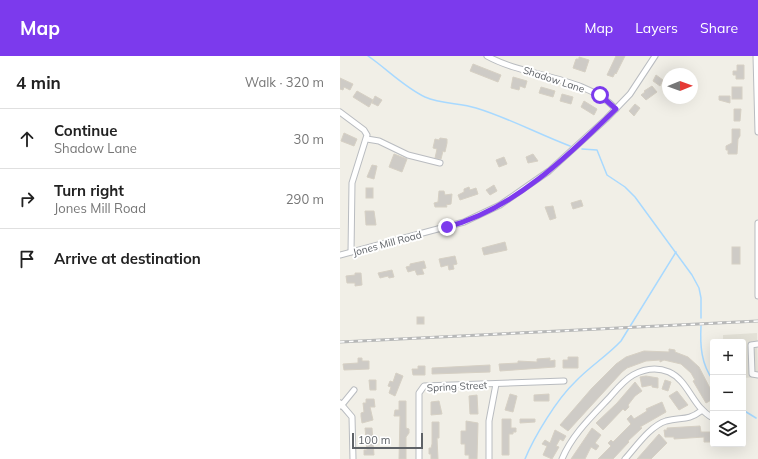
<!DOCTYPE html>
<meta charset="utf-8">
<style>
body{margin:0;font-family:Mulish,sans-serif;background:#f2f2f2;color:#222}
.controls{position:absolute;right:12px;bottom:12px;display:grid;overflow:hidden;border-radius:4px;box-shadow:0 4px 16px #0002}
.controls button{width:36px;height:36px;display:grid;place-items:center;padding:0;border:0;border-bottom:1px solid #e0e0e0;background:#fff;color:#222;font:20px sans-serif}
.compass{position:absolute;left:322px;top:12px;width:36px;height:36px;border-radius:50%;background:#fff;box-shadow:0 4px 16px #0002;rotate:89deg}
.scale{position:absolute;left:12px;bottom:10px;width:71px;box-sizing:border-box;padding-left:4px;border:2px solid #5e6267;border-top:0;font-size:11px;line-height:14px;white-space:nowrap;color:#5e6267;-webkit-text-stroke:3px #fff;paint-order:stroke}
.stop{position:absolute;width:12px;height:12px;margin:-9px;border:3px solid #7c3aed;border-radius:50%;background:#fff}
.stop.end{background:#7c3aed;border-color:#fff;box-shadow:0 1px 4px #0008}
.list{margin:0;padding:0;list-style:none}
h2{display:flex;justify-content:space-between;align-items:center;height:52px;margin:0;padding:0 16px;font-size:17px}
h2 small{font-size:13px;font-weight:400;color:#767676}
.list li{display:grid;grid-template-columns:26px 1fr auto;gap:12px;align-items:center;box-sizing:border-box;height:60px;padding:0 16px;border-top:1px solid #e0e0e0}
.list b{display:block;font-size:15px;white-space:nowrap}
.list p{margin:0;font-size:13px;white-space:nowrap;color:#767676}
.list em{font-size:13px;font-style:normal;color:#767676}
.icon{flex:none;width:22px;height:22px;fill:none;stroke:currentColor;stroke-width:2;stroke-linecap:round;stroke-linejoin:round}
.map{position:relative;flex:none;width:418px;height:403px;overflow:hidden}
header{display:flex;align-items:center;gap:24px;box-sizing:border-box;height:56px;padding:0 20px;background:#7c3aed;color:#fff}
header strong{font-size:19px}
nav{display:flex;gap:22px;margin-inline-start:auto;font-size:14px}
main{display:flex}
aside{flex:1;background:#fff}
.map>svg:first-child{display:block}
.education{fill:#e3e1d7}
.lines{fill:none;stroke-linecap:round;stroke-linejoin:round}
.stream{stroke:#a8d9ff;stroke-width:1.5}
.building{fill:#cecbc6;stroke:#d6d0c4}
.minor-casing{stroke:#b9bcc0;stroke-width:7}
.minor{stroke:#fff;stroke-width:5}
.rail-casing{stroke:#b7b8b8;stroke-width:3}
.rail{stroke:#fff;stroke-width:1.5;stroke-dasharray:4.5;stroke-linecap:butt}
.route{stroke:#7c3aed;stroke-width:5}
.labels{text-anchor:middle;stroke-width:4;stroke-linejoin:round;paint-order:stroke}
.street-label{font-size:10px;fill:#5e6267;stroke:#fff}
</style>
<header>
<strong>Map</strong>
<nav><a>Map</a><a>Layers</a><a>Share</a></nav>
</header>
<main>
<aside>
<h2>4 min<small>Walk · 320 m</small></h2>
<ul class="list">
<li><svg class="icon" aria-label="ahead" viewBox="0 0 24 24"><path d="M12 20V5M6 11l6-6 6 6"/></svg><div><b>Continue</b><p>Shadow Lane</p></div><em>30 m</em></li>
<li><svg class="icon" aria-label="right" viewBox="0 0 24 24"><path d="M7 20v-9h11M14 6l5 5-5 5"/></svg><div><b>Turn right</b><p>Jones Mill Road</p></div><em>290 m</em></li>
<li><svg class="icon" aria-label="arrive" viewBox="0 0 24 24"><path d="M6 21V4h12l-3 4 3 4H6"/></svg><div><b>Arrive at destination</b></div></li>
</ul>
</aside>
<div class="map">
<svg width="418" height="403" viewBox="0 0 418 403">
<rect width="100%" height="100%" fill="#f1efe7"/>
<path class="education" d="M417,277L418,321L403,322V286H383V279Z"/>
<g class="lines">
<g class="stream">
<path d="M28,0C47,13 64,31 85,41C101,48 120,47 136,52C169,62 198,78 230,90"/>
<path d="M242,93L257,94L267,119L285,131L295,141L352,219L359,232L361,242V262"/>
<path d="M361,270C360,289 361,308 373,324"/>
<path d="M403,354L416,362"/>
<path d="M185,403C194,381 217,343 235,326C249,311 267,300 281,285L336,196"/>
</g>
</g>
<g class="building">
<path d="M276,0H285L276,18L275,17L273,21L267,19Z"/>
<path d="M239,1L249,4L245,16L233,12L236,3H239Z"/>
<path d="M133,8L161,19L158,26L130,15Z"/>
<path d="M397,9H404V23H396V19H393V15H397Z"/>
<path d="M316,19L323,24L320,30L313,25Z"/>
<path d="M173,21L187,25L185,32L180,30L179,34L171,32Z"/>
<path d="M0,22L13,28L10,34L4,31L3,34L0,33Z"/>
<path d="M312,30L317,36L306,44L301,39L305,36L304,35Z"/>
<path d="M201,31L215,35L213,41L199,37Z"/>
<rect x="392" y="31" width="10" height="12"/>
<path d="M17,35L33,44L29,51L13,41Z"/>
<path d="M222,38L233,41L231,48L220,45Z"/>
<path d="M35,40L42,44L38,50L32,47Z"/>
<path d="M379,40H390V47L379,44Z"/>
<path d="M244,45L257,53L254,59L241,51Z"/>
<path d="M295,48L300,52L294,60L289,55Z"/>
<path d="M394,53H401L400,65H394Z"/>
<path d="M392,73H400V80L398,83L397,98H388V94H386V90L392,87Z"/>
<path d="M4,77L17,83L14,90L1,85Z"/>
<path d="M100,82L107,83V87L105,96L103,95L101,103L95,102L97,93L93,92L95,83L99,84Z"/>
<path d="M54,98L67,103L62,116L49,111Z"/>
<path d="M193,98L198,105L188,107L186,101Z"/>
<path d="M164,101L167,108L159,111L156,104Z"/>
<path d="M32,109L37,110L34,123L27,121Z"/>
<path d="M154,129L157,135L150,139L146,134Z"/>
<path d="M129,131L130,134L136,132L138,138L120,144L118,139L124,136V133Z"/>
<rect x="26" y="132" width="7" height="10"/>
<path d="M99,135H104L105,139L112,138L111,148L106,149L107,151H95L94,147L98,146Z"/>
<path d="M241,144L243,150L233,153L231,147Z"/>
<path d="M213,150L216,162L210,164L205,151Z"/>
<path d="M25,155H34L36,169H26Z"/>
<path d="M165,186L167,194L144,199L142,192Z"/>
<rect x="392" y="191" width="8" height="17"/>
<path d="M115,200L117,208L113,209L114,213L109,214L108,209L101,211L99,203Z"/>
<path d="M84,205L86,212L82,213L84,218L77,219L75,214L68,216L66,211L70,210V208Z"/>
<path d="M52,214L54,221L49,222L48,220L40,222L38,217Z"/>
<path d="M15,217H21L22,229L15,230V227H7L6,220L15,219Z"/>
<rect x="77" y="261" width="7" height="7"/>
<path d="M329,293L335,294V296L348,301L359,311L373,338V343L366,347L353,325L355,324L351,317L341,308L324,304L320,306V304L306,305L287,312L282,316L228,375L220,369L252,332L276,308L286,301L304,295L329,296Z"/>
<path d="M228,301H238V312H223V304H228Z"/>
<path d="M18,302H22V305H29V313L4,314L3,308L18,307Z"/>
<path d="M210,302V305L215,304V311L160,315L159,308L178,307V305L197,306V303Z"/>
<path d="M150,309V316L92,318V312Z"/>
<path d="M78,310H85V319H73L72,313H78Z"/>
<path d="M56,317L63,320L55,340L49,337L51,331L48,330L50,325L53,326Z"/>
<path d="M306,320L318,322V332L312,331V329L302,331L300,321Z"/>
<path d="M29,324H36V334H30Z"/>
<path d="M325,324L331,326L328,335L322,333Z"/>
<path d="M295,326L302,335L295,340L288,349L289,351L285,355L283,353L263,374L256,367L277,347Z"/>
<path d="M337,335L348,349L339,354L329,340Z"/>
<path d="M170,338L177,340L173,356L165,354Z"/>
<path d="M209,338V345H194V339Z"/>
<path d="M137,339L138,358H130L129,340Z"/>
<path d="M26,343H34L35,351H30L33,364L22,367L21,360V357L24,356L23,347H26Z"/>
<path d="M59,345H66V372L69,373V377L66,381V403H59L60,360H54L55,354H59Z"/>
<path d="M99,345L102,358L91,359V346Z"/>
<path d="M322,346L326,356L300,371L302,372L288,385L289,386L273,403H258L271,390L268,387L271,384L273,386L291,368L287,363L291,359L294,363L307,355L306,353Z"/>
<path d="M162,363H171V372H176V376H173V378H169V399H162Z"/>
<path d="M180,363H195V366L180,367Z"/>
<path d="M126,365L138,367L137,403H129V399H125V388H121V375H126Z"/>
<path d="M92,366H99V382H97L98,403H91V398H89V392H91L92,388Z"/>
<path d="M360,370L361,376H370L371,386H364V381L334,383V381H325L324,374H327V372Z"/>
<path d="M25,372H32L34,399H24V394H27Z"/>
<path d="M252,372L261,379L255,387L259,390L256,394L251,391L245,403H231Z"/>
<path d="M215,374L226,380L223,385L220,383L216,390L219,391L212,403L203,399L207,390L202,388L205,384L210,387Z"/>
<path d="M319,378L327,387L311,403H297Z"/>
</g>
<g class="lines">
<g class="minor-casing">
<g id="minor">
<path d="M147,0C187,22 243,19 276,53"/>
<path d="M416,0L418,76"/>
<path d="M0,56L24,74L27,79L12,127L11,196"/>
<path d="M27,83L39,85L68,99L100,107"/>
<path d="M418,167V240"/>
<path d="M0,199L124,166L160,149L209,115L266,63L290,38L315,0"/>
<path d="M418,288L411,289L412,318L418,319"/>
<path d="M0,347L12,361L13,403"/>
<path d="M1,350L14,334"/>
<path d="M79,403V337L84,330L224,325"/>
<path d="M149,403V365L156,328"/>
<path d="M222,403C232,379 251,361 269,342C276,334 284,324 293,319C304,313 317,311 329,316C349,325 352,351 373,362"/>
<path d="M285,403C296,391 310,370 326,365C341,361 348,365 361,355"/>
</g>
</g>
<use href="#minor" class="minor"/>
<g class="rail-casing">
<path id="rail" d="M0,286L418,265"/>
</g>
<use href="#rail" class="rail"/>
</g>
<g class="lines">
<path class="route" d="M107,171C174,153 227,101 276,53L260,39"/>
</g>
<g class="labels">
<g class="street-label">
<text transform="translate(214 23) rotate(18)" y="4">Shadow Lane</text>
<text transform="translate(47 187) rotate(-15)" y="4">Jones Mill Road</text>
<text transform="translate(117 330) rotate(-3)" y="4">Spring Street</text>
</g>
</g>
</svg>
<div class="controls">
<button>+</button>
<button>−</button>
<button><svg class="icon" aria-label="layers" viewBox="0 0 24 24"><path d="M12 4l9 5-9 5-9-5zM3 14l9 5 9-5"/></svg></button>
</div>
<svg class="compass" viewBox="-18 -18 36 36"><path d="M0-13l5 13h-10z" fill="#e53935"/><path d="M0 13l5-13h-10z" fill="#767676"/></svg>
<div class="scale">100 m</div>
<div class="stop" style="left:260px;top:39px"></div>
<div class="stop end" style="left:107px;top:171px"></div>
</div>
</main>
